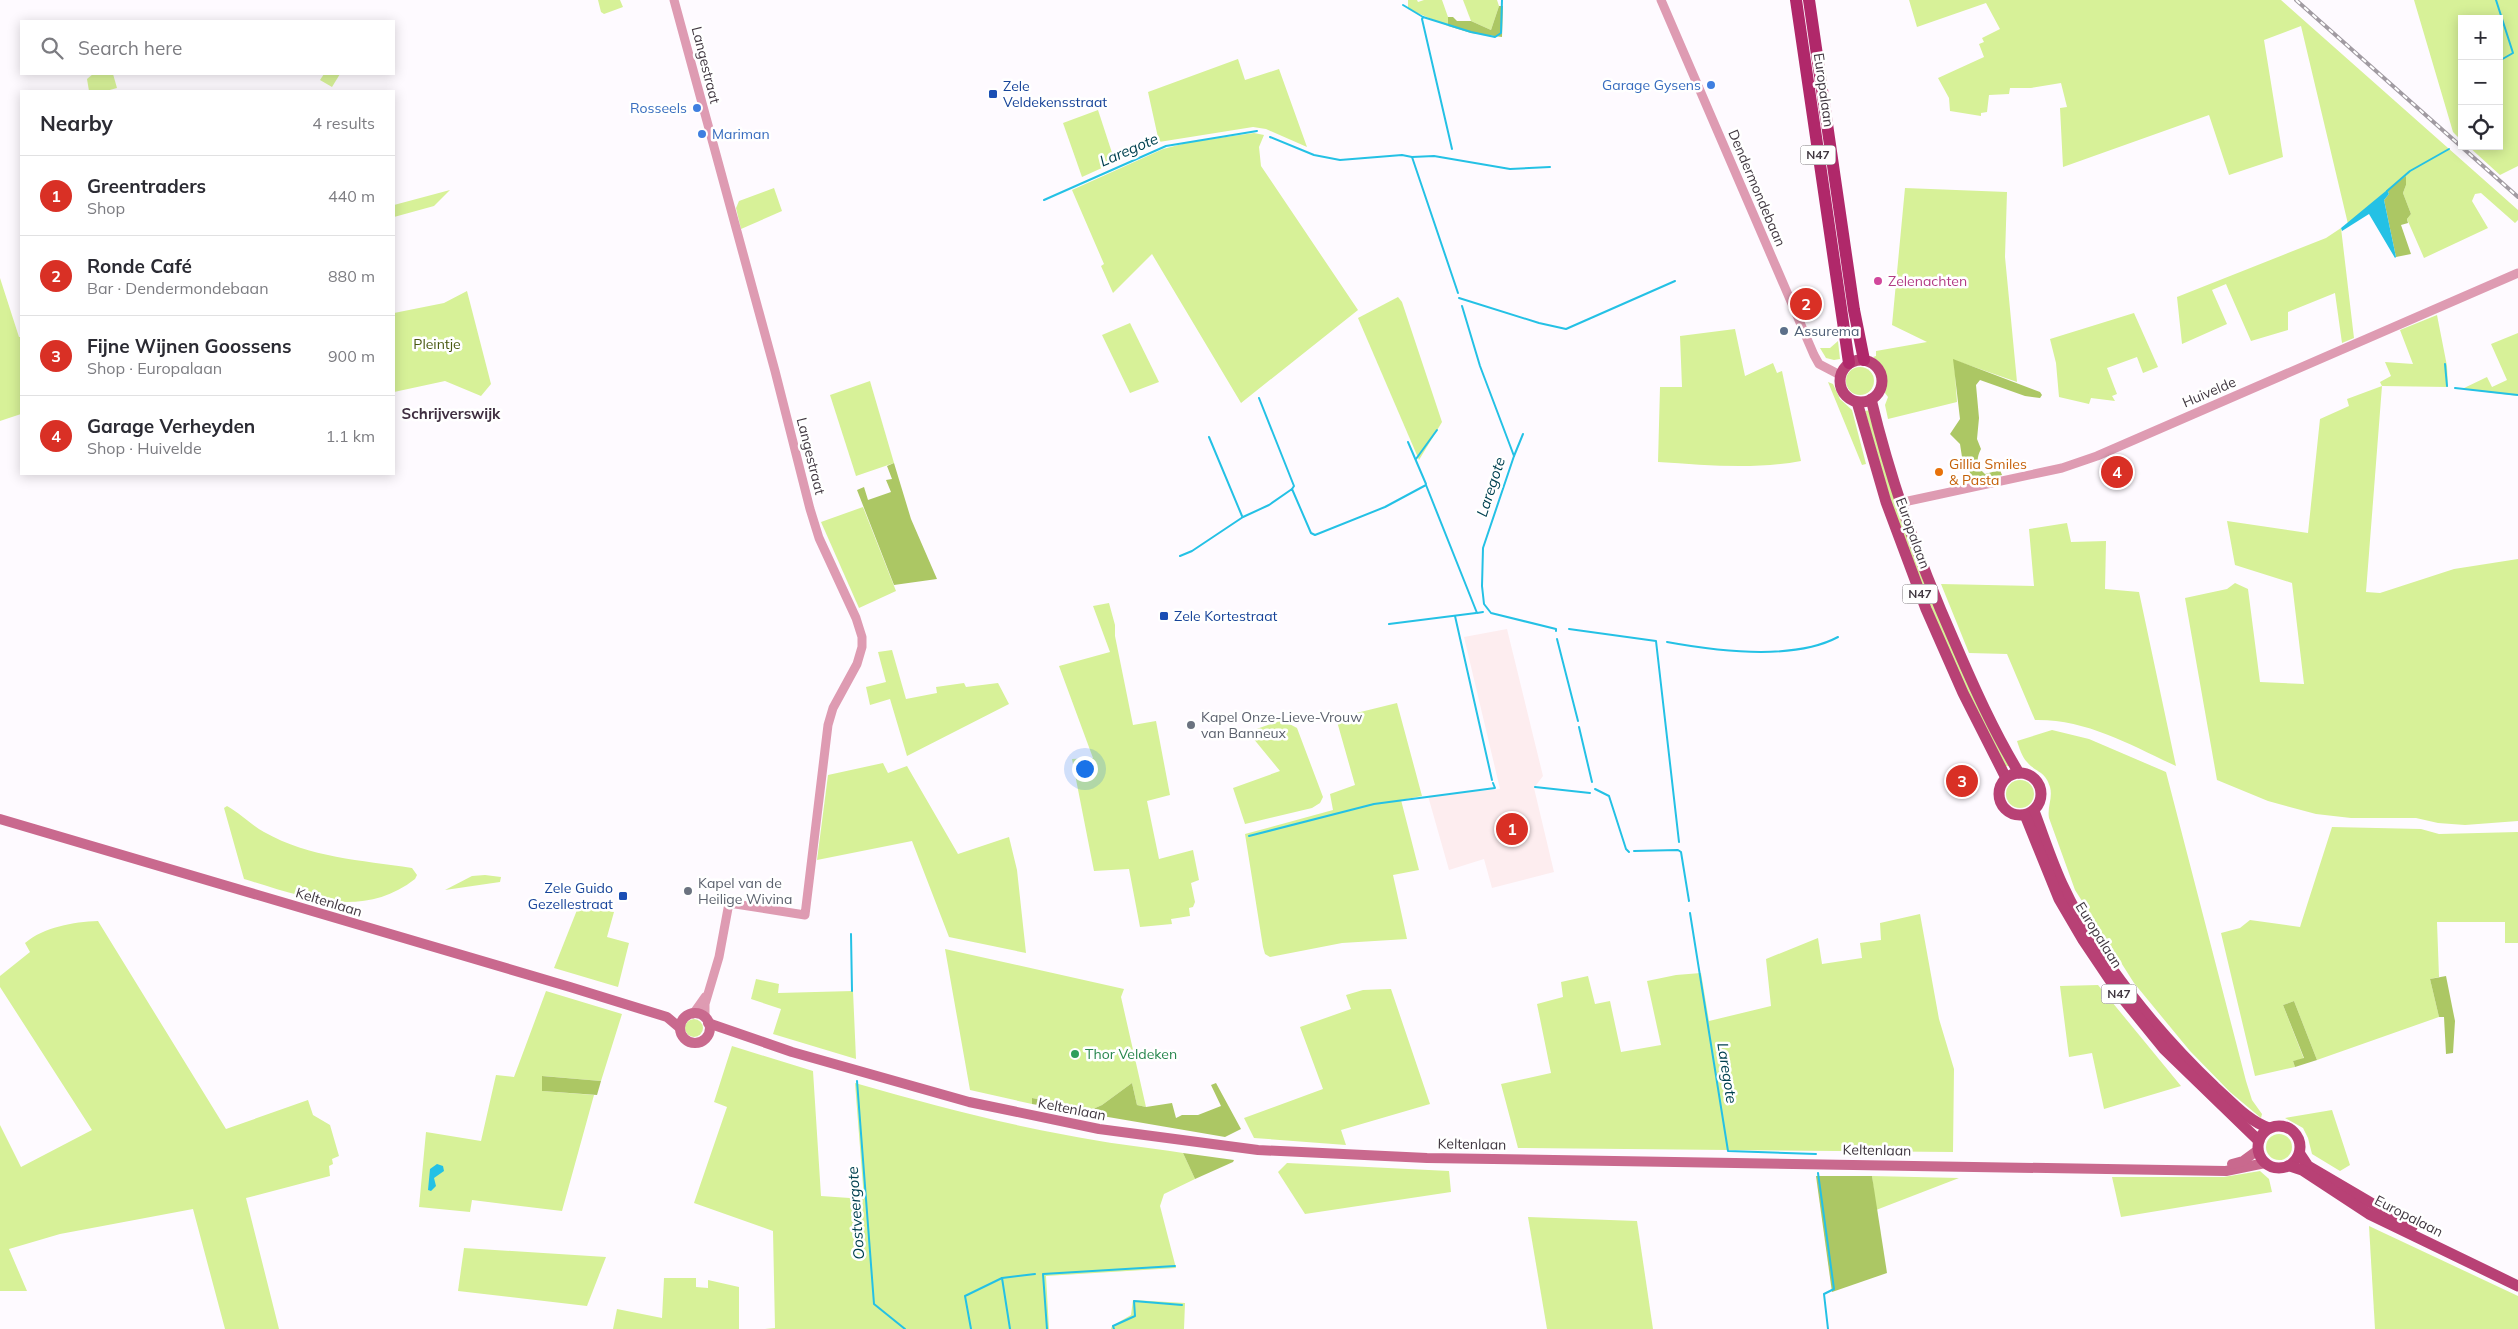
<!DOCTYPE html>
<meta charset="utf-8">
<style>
body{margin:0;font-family:Mulish,sans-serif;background:#f7f7f7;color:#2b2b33}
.controls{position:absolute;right:15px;top:15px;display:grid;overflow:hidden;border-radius:0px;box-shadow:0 2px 12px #0003}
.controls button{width:45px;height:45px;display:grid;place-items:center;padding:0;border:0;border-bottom:1px solid #e1e1e2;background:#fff;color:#2b2b33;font:25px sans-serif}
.you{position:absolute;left:1084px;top:768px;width:18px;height:18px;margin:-12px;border:4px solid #fff;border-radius:50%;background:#1a73e8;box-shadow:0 0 0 8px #1a73e833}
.badge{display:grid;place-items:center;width:32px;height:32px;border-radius:50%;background:#d93025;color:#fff;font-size:16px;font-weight:700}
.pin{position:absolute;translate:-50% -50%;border:2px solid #fff;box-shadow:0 1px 5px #0006}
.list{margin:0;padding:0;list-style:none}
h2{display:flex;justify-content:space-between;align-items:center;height:65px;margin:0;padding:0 20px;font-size:21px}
h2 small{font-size:16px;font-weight:400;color:#7c7c81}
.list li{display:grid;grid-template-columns:32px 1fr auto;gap:15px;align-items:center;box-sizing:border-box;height:80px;padding:0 20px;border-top:1px solid #e1e1e2}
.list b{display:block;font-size:19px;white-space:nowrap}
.list p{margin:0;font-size:16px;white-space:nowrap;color:#7c7c81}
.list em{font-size:16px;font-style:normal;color:#7c7c81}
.icon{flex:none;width:28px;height:28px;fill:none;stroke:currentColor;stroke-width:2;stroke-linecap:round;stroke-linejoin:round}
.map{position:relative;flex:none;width:2518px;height:1329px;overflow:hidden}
.search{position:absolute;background:#fff;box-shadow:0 2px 12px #0003;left:20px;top:20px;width:375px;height:55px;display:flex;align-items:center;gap:12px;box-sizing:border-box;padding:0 18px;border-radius:0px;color:#7c7c81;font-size:19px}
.panel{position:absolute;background:#fff;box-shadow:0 2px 12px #0003;left:20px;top:90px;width:375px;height:385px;border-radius:0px}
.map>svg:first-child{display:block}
.commercial{fill:#fdedef}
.green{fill:#d7f198}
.forest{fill:#acc764}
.water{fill:#24c1e5}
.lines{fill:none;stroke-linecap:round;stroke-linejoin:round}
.stream{stroke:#24c1e5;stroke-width:2}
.tertiary{stroke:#de9bb2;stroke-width:9}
.secondary{stroke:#c9698e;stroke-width:10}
.primary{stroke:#b84175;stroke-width:11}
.trunk{stroke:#b0286a;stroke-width:12}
.rail-casing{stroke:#a19ba2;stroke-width:4}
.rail{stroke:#fff;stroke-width:2;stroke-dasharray:5.5;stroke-linecap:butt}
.shop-dot{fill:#3f7fe0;stroke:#fff;stroke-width:2}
.transit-dot{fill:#1a4fb4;stroke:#fff;stroke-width:2}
.hotel-dot{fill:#d1479c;stroke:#fff;stroke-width:2}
.service-dot{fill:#5c6f8a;stroke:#fff;stroke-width:2}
.food-dot{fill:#e8710a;stroke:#fff;stroke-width:2}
.worship-dot{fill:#6b7280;stroke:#fff;stroke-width:2}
.leisure-dot{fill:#2e9e5b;stroke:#fff;stroke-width:2}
.labels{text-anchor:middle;stroke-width:5;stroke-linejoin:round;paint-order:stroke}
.shield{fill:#fff;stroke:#797379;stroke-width:1}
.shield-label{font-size:12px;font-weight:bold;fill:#403740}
.street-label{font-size:14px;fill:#403740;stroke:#fff}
.shop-label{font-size:14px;fill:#366cbe;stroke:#fff;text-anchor:end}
.transit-label{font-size:14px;fill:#164399;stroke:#fff;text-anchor:start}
.hotel-label{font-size:14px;fill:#b23c85;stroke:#fff;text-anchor:start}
.service-label{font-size:14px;fill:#4e5e75;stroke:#fff;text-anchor:start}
.park-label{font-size:14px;fill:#495911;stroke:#fff}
.food-label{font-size:14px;fill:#c56008;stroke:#fff;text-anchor:start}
.worship-label{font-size:14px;fill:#5b616d;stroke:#fff;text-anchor:start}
.leisure-label{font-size:14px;fill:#27864d;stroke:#fff;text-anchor:start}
.water-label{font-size:15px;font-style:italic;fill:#004150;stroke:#fff}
.neighbourhood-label{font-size:15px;font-weight:bold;fill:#402f41;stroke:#fff}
</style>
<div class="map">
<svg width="2518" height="1329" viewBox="0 0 2518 1329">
<rect width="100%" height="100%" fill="#fefaff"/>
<path class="commercial" d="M1507,629L1543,776L1534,788L1554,872L1492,888L1484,859L1449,870L1428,796L1500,789L1464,637Z"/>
<g class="green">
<path d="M598,0H620L623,7L604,14L601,12Z"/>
<path d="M1408,0H1417L1418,2L1424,0H1442L1448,17V26L1408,9Z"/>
<path d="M1463,0H1497L1499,6L1491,30L1471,21Z"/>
<path d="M1909,0H2281L2518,210V220L2515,223L2481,193L2475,194L2472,201L2488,228L2424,258L2407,219L2411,214L2403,193L2406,185L2399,180L2348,224L2301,26L2264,40L2283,157L2229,175L2209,115L2063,167L2060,108L2067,107L2061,83L2031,88H2010L2009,94L1989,95L1987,112L1981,113V116L1950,111L1949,98L1938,78L1984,57L1979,44L1984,42L1982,38L2000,29L1986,3L1917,27Z"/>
<path d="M2414,0H2518V166L2500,175L2468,146H2499V19H2462V141L2453,132Z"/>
<path d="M1238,59L1245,80L1279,69L1307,147L1266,129L1253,127L1159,142L1148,92Z"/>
<path d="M93,74H113L117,88L106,91H89L87,79Z"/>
<path d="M324,74H340L332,87L320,80Z"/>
<path d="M1098,110L1115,162L1082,177L1063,123Z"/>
<path d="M1254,133L1264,135L1259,147L1261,166L1358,310L1241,403L1152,254L1113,293L1101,266L1104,264L1072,190L1163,149L1190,142Z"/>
<path d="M774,188L782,211L741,229L736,208L739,201Z"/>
<path d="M1905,188L2007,192L2005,257L2017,382L1954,360L1957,402L1888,419L1885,405L1888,397L1885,393C1889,378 1886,366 1873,357L1876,356V351L1927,342L1892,325Z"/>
<path d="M450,190L434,206L394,217V205Z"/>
<path d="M2341,228L2354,338L2342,343L2335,293L2288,312V330L2251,341L2226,284L2212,290L2227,324L2182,344L2177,297L2326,238Z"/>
<path d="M0,278L19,337H21V414L0,421Z"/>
<path d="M467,291L491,384L481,396L445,381L394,392V313L444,303Z"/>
<path d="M1398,297L1402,302L1442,422L1419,460L1358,318Z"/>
<path d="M2134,313L2158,367L2143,373L2137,357L2107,368L2117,394L2112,396L2115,401L2091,398L2089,404L2059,397L2056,363L2050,339Z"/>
<path d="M2437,315L2447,366L2448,387L2382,386L2366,592L2380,593L2454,569L2518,559V821L2465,825L2438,823L2416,818H2351L2316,814L2268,801L2217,780L2185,598L2227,589L2235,583L2248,589L2260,682L2304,684L2292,583L2235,565L2227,521L2308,533L2320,419L2349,406L2347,399L2382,386L2380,382L2391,376L2385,362L2413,364L2400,330Z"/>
<path d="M1130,323L1159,382L1130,393L1102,335Z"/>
<path d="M1735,329L1745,376L1773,363L1777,373L1782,371L1801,461C1753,470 1706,465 1658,462L1660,387H1682L1680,336Z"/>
<path d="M2518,333V396L2462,389L2487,377L2492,387L2507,380L2491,344Z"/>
<path d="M1838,341L1840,359L1834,360L1826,358L1820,348H1830Z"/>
<circle cx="1860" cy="381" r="14"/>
<path d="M870,381L894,463L856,476L830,395Z"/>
<path d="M1828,382L1833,384L1840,399L1852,410L1866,464L1862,465Z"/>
<path d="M1870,410L1883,463L2010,765L2005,767L1957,671L1898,526L1865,411Z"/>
<path d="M863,507L896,591L859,608L821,522Z"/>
<path d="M2067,523L2071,542L2106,541L2105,589L2139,592L2176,766C2130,745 2087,719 2035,720L2007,654L1969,653L1941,584L2034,586L2029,529Z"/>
<path d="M1109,603L1115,625V636L1133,725L1156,721L1170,795L1147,801L1159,859L1193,850L1199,880L1191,883L1195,902L1193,907L1189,908L1190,916L1171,919L1172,924L1140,927L1129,869L1094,871L1072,759L1093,758L1059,666L1110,652L1093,606Z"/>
<path d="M892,650L906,699L937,693L936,687L964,683L966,687L998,683L1009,704L907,756L890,699L870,705L866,687L886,682L878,652Z"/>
<path d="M1397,703L1422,796L1401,800L1419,870L1393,875L1407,939L1342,943L1270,957L1265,954L1263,947L1245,834L1333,810L1330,794L1355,785L1336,718Z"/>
<path d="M1282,720L1297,728L1323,797L1320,803L1312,808L1245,824L1233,788L1280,771L1248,732Z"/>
<path d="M2052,730L2089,739L2166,772L2246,1081L2252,1100L2262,1114L2261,1118L2230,1092L2190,1051L2134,983L2075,890L2049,818C2047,807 2053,798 2050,787C2045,770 2036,773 2027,762C2022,757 2019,747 2017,741Z"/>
<path d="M883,763L888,773L907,766L958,854L1009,837L1017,870L1026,953L949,937L912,841L817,860L828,775Z"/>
<circle cx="2020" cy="794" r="14"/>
<path d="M227,806C240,813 251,825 264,832C310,858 361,860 412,868L417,875L415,879C361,921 301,896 244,879L224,808Z"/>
<path d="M2332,827L2421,829L2439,834L2518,832V943H2505V922H2437L2439,977L2430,979L2439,1017L2317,1060L2294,1001L2283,1005L2304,1059L2293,1061L2295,1067L2255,1076L2221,933L2240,928L2250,920L2300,927Z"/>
<path d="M485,875L501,877L500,882L445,890L472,876Z"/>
<path d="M579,905L614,912L607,937L629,943L618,987L554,968Z"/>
<path d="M1920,914L1939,1019L1954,1069L1953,1152L1518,1148L1501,1084L1551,1073L1537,1004L1563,997L1561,982L1588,976L1595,1004L1610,1001L1621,1052L1661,1045L1647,981L1676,975L1701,973L1709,1021L1771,1006L1766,959L1818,938L1822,964L1862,958L1860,943L1881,940L1880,923Z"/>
<path d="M98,921L226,1129L308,1100L313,1115L330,1125L339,1156L332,1159L333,1164L329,1166L330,1176L246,1198L279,1329H225L193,1209L60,1234L9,1249L27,1291H0V1125L21,1167L92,1130L0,987V976L30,952L25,943C44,927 73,922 98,921Z"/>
<path d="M945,949L1124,989L1121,997L1146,1107L1137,1105L1132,1083L1102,1105L1093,1109L1032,1098V1104L970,1090Z"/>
<path d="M756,979L779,984L778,993L853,991L856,1059L773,1034L781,1009L751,999Z"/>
<path d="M2098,985L2181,1086L2104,1109L2092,1053L2069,1057L2060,986Z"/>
<path d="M1391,989L1430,1104L1341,1130L1346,1145L1254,1138L1244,1118L1323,1089L1300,1027L1351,1009L1346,995L1363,990Z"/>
<path d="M546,991L622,1014L601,1081L543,1076L542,1091L594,1095L562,1211L472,1200L470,1212L419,1207L426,1132L481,1141L496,1075L514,1077Z"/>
<circle cx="694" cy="1028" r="9"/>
<path d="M732,1046L813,1071L821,1196L864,1199L855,1083C925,1103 995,1122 1066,1135C1105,1143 1144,1147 1183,1153L1195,1179L1164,1194L1160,1206L1176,1268L1046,1276L1049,1329H765L775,1328L773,1231L694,1203L727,1107L714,1102Z"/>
<path d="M2332,1110L2350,1165L2340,1171L2312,1154L2308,1138L2303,1128L2285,1118Z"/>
<circle cx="2279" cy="1147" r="13"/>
<path d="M1287,1163L1449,1171L1451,1192L1305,1214L1278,1172Z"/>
<path d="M2260,1171L2269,1179L2272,1192L2121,1217L2112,1177H2224Z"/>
<path d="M1872,1176L1959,1178L1876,1210Z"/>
<path d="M1528,1217L1637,1221L1653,1329H1547Z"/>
<path d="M2369,1226L2518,1296V1329H2375Z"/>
<path d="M464,1248L606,1257L587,1306L458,1291Z"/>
<path d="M664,1278H696V1287L708,1288V1280L739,1287V1329H613L617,1309L662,1318Z"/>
<path d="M1133,1300L1185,1303L1184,1329H1111L1112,1326L1131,1315Z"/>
</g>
<g class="forest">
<path d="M1499,6H1503L1502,37L1471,33L1448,26V17H1453L1457,21H1471L1491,30Z"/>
<path d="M2406,176V185L2403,193L2411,214L2407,219L2408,223L2401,225L2411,254L2396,257L2384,200L2389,194L2387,190Z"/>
<path d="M1953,359L2040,392L2042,395L2040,398L2025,396L1980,380L1976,385L1979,418L1977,439L1981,449C1976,459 1976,466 1985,474L2000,470L2002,475L1972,481L1966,457H1962L1960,444L1950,434L1960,419Z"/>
<path d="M894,463L911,519L937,579L894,585L857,490L864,487L868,500L891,492L886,480L892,479L887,466Z"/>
<path d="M2446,976L2455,1021L2453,1053L2446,1054L2444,1017H2439L2430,979Z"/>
<path d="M2294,1001L2317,1060L2295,1067L2293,1061L2304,1058L2283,1005Z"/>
<path d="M542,1076L601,1081L597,1095L542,1091Z"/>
<path d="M1132,1083L1137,1105L1146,1107L1172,1103L1176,1118L1182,1115H1198L1221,1106L1211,1085L1216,1083L1241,1129L1225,1137L1032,1104V1098L1093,1109L1102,1105Z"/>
<path d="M1183,1153L1234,1160L1233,1162L1195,1179Z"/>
<path d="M1816,1176H1872L1887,1273L1832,1292Z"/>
</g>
<g class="water">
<path d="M2387,190L2389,194L2384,200L2396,257L2395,258L2369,214L2342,231L2341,228Z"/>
<path d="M437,1164L443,1166L444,1171L434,1178L436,1186L431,1191L428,1190L430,1169Z"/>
</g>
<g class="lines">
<g class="stream">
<path d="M2496,0L2513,53L2499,61"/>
<path d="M1403,5L1423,17"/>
<path d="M2462,76V82"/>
<path d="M1270,137L1314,155L1340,160L1402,155L1412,157L1458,293"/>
<path d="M2461,141H2462"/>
<path d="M1452,149L1422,19L1423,17L1471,32L1495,37L1501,33L1502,0"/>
<path d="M1412,157L1434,156L1510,169L1550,167"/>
<path d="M2387,191L2410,171L2449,149"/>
<path d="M1044,200L1166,146L1257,131"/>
<path d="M1459,298L1539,323L1566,329L1675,281"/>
<path d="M1462,306L1480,366L1514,456L1483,548L1482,586L1484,604L1491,613L1556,629V631"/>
<path d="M2445,364L2447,386"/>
<path d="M2455,388L2518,395"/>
<path d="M1259,398L1294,486L1292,489"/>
<path d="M1209,437L1242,516"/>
<path d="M1408,442L1426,484"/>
<path d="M1514,456L1523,434"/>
<path d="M1416,459L1437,430"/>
<path d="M1180,556L1192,551L1243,517L1269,505L1292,489L1311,533L1315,535L1385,507L1426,485L1477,613L1483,612"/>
<path d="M1455,616L1492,780"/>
<path d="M1389,624L1476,613"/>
<path d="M1569,629L1656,641L1679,842"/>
<path d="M1557,639L1578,721"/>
<path d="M1667,642C1716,651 1793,661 1838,637"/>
<path d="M1579,727L1592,782"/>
<path d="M1535,787L1590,793"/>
<path d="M1595,789L1609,796L1626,849L1629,852"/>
<path d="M1249,836L1374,804L1495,788L1493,783"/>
<path d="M1634,851L1678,850L1681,852L1689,901"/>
<path d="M1690,913L1728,1151L1816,1154"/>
<path d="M851,934L852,991"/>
<path d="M857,1081L874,1304L905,1329"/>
<path d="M1818,1173L1834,1289L1824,1294L1828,1329"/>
<path d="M971,1329L965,1296L1002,1278"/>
<path d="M1010,1329L1002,1278L1035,1274"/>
<path d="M1047,1329L1043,1274L1175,1266"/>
<path d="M1114,1329L1113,1326L1135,1316L1134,1301L1182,1305"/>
</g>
<g class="tertiary">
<path d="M674,0L775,371L810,509L819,538L856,618L862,637V647L857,664L833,708L828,725L805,915L729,903L719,957L705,1004V1018"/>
<path d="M1661,0L1814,355L1819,364L1840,375"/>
<path d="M1899,503L2062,468L2097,456L2518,273"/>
<path d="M693,1014L705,997"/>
</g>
<g class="secondary">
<path d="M0,819L570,987L667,1017L680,1028"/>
<circle cx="695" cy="1028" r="15"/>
<path d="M708,1023L792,1052L969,1102L1099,1129L1258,1150L1427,1158L2226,1171L2265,1163"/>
<path d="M2232,1164L2243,1161L2258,1150"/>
</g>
<g class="primary">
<circle cx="1861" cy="381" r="21"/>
<path d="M1871,399C1892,486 1919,562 1955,643C1974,687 1994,732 2019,773"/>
<path d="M1857,402L1886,502L1926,609L1963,693L2006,778"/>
<circle cx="2020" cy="794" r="21"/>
<path d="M2034,811C2044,837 2052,863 2064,888C2097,959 2159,1034 2215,1087C2232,1102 2248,1121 2269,1128"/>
<path d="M2025,815L2059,899L2083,940L2120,995L2164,1049L2259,1141"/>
<circle cx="2279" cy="1147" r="21"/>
<path d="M2300,1154L2308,1166L2412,1227"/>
<path d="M2290,1166L2302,1170L2369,1214L2518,1286"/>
</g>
<g class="trunk">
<path d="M1796,0L1849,363"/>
<path d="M1809,0L1854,310L1864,360"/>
</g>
<g class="rail-casing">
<path id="rail" d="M2296,0L2518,197"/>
</g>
<use href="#rail" class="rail"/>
</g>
<g class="shop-dot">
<circle cx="1711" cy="85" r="5"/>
<circle cx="697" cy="108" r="5"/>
<circle cx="702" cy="134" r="5"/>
</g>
<g class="transit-dot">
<rect x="988" y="89" width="10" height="10" rx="2.5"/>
<rect x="1159" y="611" width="10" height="10" rx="2.5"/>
<rect x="618" y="891" width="10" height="10" rx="2.5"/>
</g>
<circle class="hotel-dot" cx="1878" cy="281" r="5"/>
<circle class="service-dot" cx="1784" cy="331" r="5"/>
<circle class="food-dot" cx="1939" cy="472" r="5"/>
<g class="worship-dot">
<circle cx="1191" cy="725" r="5"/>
<circle cx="688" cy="891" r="5"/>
</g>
<circle class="leisure-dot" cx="1075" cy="1054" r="5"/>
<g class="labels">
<g class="shield">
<rect x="1800.5" y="145.5" width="35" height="19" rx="4"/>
<rect x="1902.5" y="584.5" width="35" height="19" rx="4"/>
<rect x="2101.5" y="984.5" width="35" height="19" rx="4"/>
</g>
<g class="shield-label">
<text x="1818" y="159">N47</text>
<text x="1920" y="598">N47</text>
<text x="2119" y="998">N47</text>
</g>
<g class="street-label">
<text transform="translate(706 65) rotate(76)" y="5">Langestraat</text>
<text transform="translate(1824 90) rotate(82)" y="5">Europalaan</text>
<text transform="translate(1757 188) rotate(67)" y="5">Dendermondebaan</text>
<text transform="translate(2209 392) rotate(-23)" y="5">Huivelde</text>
<text transform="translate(811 456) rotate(76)" y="5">Langestraat</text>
<text transform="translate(1913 533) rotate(70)" y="5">Europalaan</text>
<text transform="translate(329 902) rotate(17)" y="5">Keltenlaan</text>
<text transform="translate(2099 935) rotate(58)" y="5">Europalaan</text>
<text transform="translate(1072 1109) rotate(11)" y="5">Keltenlaan</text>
<text transform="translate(1472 1144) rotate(1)" y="5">Keltenlaan</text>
<text transform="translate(1877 1150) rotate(1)" y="5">Keltenlaan</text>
<text transform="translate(2409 1216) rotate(27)" y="5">Europalaan</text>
</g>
<g class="shop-label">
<text x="1701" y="90">Garage Gysens</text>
<text x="687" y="113">Rosseels</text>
<text x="712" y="139" text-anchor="start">Mariman</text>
</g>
<g class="transit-label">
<text x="1003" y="91">Zele<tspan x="1003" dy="16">Veldekensstraat</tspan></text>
<text x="1174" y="621">Zele Kortestraat</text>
<text x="613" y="893" text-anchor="end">Zele Guido<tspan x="613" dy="16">Gezellestraat</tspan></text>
</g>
<g class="hotel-label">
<text x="1888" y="286">Zelenachten</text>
</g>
<g class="service-label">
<text x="1794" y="336">Assurema</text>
</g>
<g class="park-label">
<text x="437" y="349">Pleintje</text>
</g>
<g class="food-label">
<text x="1949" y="469">Gillia Smiles<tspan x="1949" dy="16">&amp; Pasta</tspan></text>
</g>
<g class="worship-label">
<text x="1201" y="722">Kapel Onze-Lieve-Vrouw<tspan x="1201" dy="16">van Banneux</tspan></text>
<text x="698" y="888">Kapel van de<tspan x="698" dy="16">Heilige Wivina</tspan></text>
</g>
<g class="leisure-label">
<text x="1085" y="1059">Thor Veldeken</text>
</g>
<g class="water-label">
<text transform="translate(1129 150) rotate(-23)" y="5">Laregote</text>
<text transform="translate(1491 487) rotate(-72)" y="5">Laregote</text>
<text transform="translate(1727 1073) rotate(81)" y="5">Laregote</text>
<text transform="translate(856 1213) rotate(-94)" y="5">Oostveergote</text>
</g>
<g class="neighbourhood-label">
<text x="451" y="419">Schrijverswijk</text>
</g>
</g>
</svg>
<div class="controls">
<button>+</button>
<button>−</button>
<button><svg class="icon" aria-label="locate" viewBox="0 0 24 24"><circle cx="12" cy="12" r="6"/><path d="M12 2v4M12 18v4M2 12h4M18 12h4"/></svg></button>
</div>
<div class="you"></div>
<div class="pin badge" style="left:1512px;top:829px">1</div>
<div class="pin badge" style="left:1806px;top:304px">2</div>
<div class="pin badge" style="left:1962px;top:781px">3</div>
<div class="pin badge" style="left:2117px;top:472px">4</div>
<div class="search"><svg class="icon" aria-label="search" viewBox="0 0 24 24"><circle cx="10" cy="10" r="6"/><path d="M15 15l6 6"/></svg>Search here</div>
<section class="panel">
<h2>Nearby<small>4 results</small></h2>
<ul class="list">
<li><span class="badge">1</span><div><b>Greentraders</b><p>Shop</p></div><em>440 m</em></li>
<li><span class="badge">2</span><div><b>Ronde Café</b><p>Bar · Dendermondebaan</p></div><em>880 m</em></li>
<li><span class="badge">3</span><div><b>Fijne Wijnen Goossens</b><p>Shop · Europalaan</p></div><em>900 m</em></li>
<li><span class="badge">4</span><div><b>Garage Verheyden</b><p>Shop · Huivelde</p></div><em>1.1 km</em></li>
</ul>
</section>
</div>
